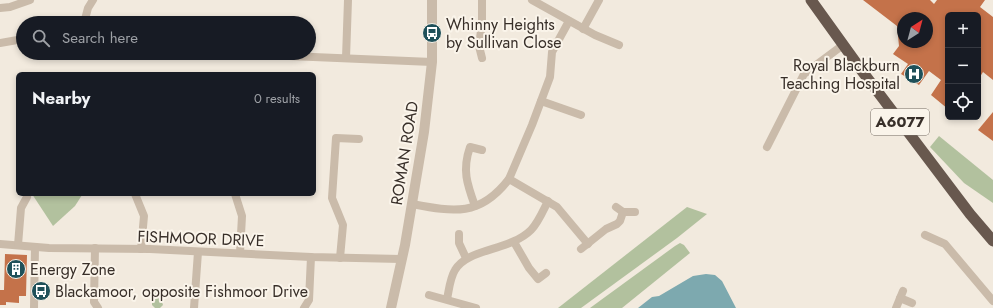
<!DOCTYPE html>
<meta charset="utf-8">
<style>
body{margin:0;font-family:Jost,sans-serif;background:#242831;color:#f1f3f6}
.controls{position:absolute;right:12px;top:12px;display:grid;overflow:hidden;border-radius:6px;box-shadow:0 2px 6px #0003}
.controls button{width:36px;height:36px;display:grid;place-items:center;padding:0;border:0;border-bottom:1px solid #363941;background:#171b24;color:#f1f3f6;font:20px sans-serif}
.compass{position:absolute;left:897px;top:12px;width:36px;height:36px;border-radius:50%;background:#171b24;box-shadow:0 2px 6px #0003;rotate:36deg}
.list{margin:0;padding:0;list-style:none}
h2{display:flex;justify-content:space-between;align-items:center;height:52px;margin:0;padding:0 16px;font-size:17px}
h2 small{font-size:13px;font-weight:400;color:#9ea1a6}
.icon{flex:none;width:22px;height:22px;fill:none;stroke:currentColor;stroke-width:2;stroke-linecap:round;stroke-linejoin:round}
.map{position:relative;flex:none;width:993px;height:308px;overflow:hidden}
.search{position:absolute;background:#171b24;box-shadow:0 2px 6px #0003;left:16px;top:16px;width:300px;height:44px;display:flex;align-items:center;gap:10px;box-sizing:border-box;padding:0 14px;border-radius:22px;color:#9ea1a6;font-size:15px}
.panel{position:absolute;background:#171b24;box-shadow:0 2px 6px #0003;left:16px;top:72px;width:300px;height:124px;border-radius:6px}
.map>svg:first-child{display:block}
.green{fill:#b2c19e}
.water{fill:#7da9af}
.building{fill:#c4724a;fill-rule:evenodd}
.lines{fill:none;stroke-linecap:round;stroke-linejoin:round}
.minor{stroke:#cabbaa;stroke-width:8}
.tertiary{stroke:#cabbaa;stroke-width:10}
.trunk{stroke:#68584e;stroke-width:11}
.labels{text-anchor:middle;stroke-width:4;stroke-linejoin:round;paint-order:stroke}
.shield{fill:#faf4ea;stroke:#726a63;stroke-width:1}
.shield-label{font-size:15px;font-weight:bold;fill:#382f29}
.poi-label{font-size:16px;fill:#382f29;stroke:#faf4ea;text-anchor:start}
.street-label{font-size:16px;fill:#382f29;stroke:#faf4ea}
</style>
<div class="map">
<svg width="993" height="308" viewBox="0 0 993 308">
<rect width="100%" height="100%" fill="#f2eade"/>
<g class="green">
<path d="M939,136L993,180V203L964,183L930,147Z"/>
<path d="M32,194H80L82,195L75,206L53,226Z"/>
<path d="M687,207L707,214L677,238L581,308H558Z"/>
<path d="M680,243L684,245L690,253L622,308H590L675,246Z"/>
<path d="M158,291L163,305L160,308H155L152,305V295Z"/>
</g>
<path class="water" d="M706,274L715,275L722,281L736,308H638L652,297L659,296L693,276Z"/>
<g class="building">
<path d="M863,0H930L934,4L937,0H985L980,7L993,17V80L983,72L978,80V15H948V109L931,95L941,80L929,71L919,85L901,74L908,64L893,54L899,46L897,26ZM903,18H927V42H903Z"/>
<path d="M993,112V141L978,130Z"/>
<path d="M5,254L27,255L26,296H19V303L6,302V305H0V290H4Z"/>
</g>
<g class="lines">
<g class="minor">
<path d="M532,0L595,35L619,45"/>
<path d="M0,8L10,7L30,0"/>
<path d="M84,23L88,8L93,0"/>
<path d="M583,29L599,0"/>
<path d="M0,43L23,39"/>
<path d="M215,53L432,62"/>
<path d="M346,58L348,0"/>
<path d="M482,58L479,46L482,23V0"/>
<path d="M541,101L581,115"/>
<path d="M767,147L804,74L843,45"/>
<path d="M509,179L557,207L588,244"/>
<path d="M135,194L144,216L141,249"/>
<path d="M235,194L242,216L240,253"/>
<path d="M412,204C454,212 480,217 509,179L532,125L550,77L552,52L569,21"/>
<path d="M475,206C467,184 462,170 470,147L482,150"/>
<path d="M616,207L623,212H635"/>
<path d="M459,234V243L466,258"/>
<path d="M925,235L945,244L993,301"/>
<path d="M514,242L529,268L538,279L546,273"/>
<path d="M0,244L49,248L150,249L311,257L401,259"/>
<path d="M18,245L21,208L27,197"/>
<path d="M95,248L94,302L98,308"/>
<path d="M581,249L606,229L617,224L620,221L623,212"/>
<path d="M340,258L343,225L332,198L336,138L359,139"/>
<path d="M429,295L476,308"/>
<path d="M900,298L912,303"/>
<path d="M447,299C449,290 450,278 455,270C468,248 510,251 531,230C538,223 543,211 548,201"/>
<path d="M34,308L35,247"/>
<path d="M194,308L198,252"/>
<path d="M304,308L309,300L311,257"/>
<path d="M896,308L903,291"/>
</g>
<path class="tertiary" d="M391,308L405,245L424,132L432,62V0"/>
<path class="trunk" d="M811,0L862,71L970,214L993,241"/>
</g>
<defs>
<g id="bus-disc" transform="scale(1)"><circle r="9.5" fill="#1f5059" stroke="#faf4ea"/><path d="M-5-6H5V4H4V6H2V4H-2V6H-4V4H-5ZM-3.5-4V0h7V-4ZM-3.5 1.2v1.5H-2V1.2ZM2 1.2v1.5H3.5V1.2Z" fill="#fff"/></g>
<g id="hospital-disc" transform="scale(1)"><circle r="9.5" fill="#1f5059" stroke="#faf4ea"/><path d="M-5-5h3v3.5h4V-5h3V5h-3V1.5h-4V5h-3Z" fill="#fff"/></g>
<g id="building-disc" transform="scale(1)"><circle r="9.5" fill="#1f5059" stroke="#faf4ea"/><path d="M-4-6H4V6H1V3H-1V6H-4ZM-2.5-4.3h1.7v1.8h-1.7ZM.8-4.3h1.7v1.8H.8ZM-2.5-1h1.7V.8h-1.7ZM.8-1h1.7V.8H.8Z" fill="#fff"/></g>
</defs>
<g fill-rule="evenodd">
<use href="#bus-disc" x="432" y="33"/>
<use href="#hospital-disc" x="914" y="74"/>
<use href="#building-disc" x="16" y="269"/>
<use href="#bus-disc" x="41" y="291"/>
</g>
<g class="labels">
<rect class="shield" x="871" y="109" width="58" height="26" rx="3"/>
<g class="shield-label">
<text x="900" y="127">A6077</text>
</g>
<g class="poi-label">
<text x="446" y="30">Whinny Heights<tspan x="446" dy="18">by Sullivan Close</tspan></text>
<text x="900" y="71" text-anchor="end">Royal Blackburn<tspan x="900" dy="18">Teaching Hospital</tspan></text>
<text x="30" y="275">Energy Zone</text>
<text x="55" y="297">Blackamoor, opposite Fishmoor Drive</text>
</g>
<g class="street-label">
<text transform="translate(404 153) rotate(-81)" y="6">ROMAN ROAD</text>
<text transform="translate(201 238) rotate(2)" y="6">FISHMOOR DRIVE</text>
</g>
</g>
</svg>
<div class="controls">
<button>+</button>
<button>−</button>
<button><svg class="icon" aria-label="locate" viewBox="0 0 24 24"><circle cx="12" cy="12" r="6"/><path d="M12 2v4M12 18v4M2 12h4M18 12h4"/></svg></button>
</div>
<svg class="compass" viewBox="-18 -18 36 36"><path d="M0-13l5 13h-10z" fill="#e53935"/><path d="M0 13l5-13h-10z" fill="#9ea1a6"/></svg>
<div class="search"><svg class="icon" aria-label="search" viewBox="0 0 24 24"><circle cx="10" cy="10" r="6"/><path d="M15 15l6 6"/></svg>Search here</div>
<section class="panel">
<h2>Nearby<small>0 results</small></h2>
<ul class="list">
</ul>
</section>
</div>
